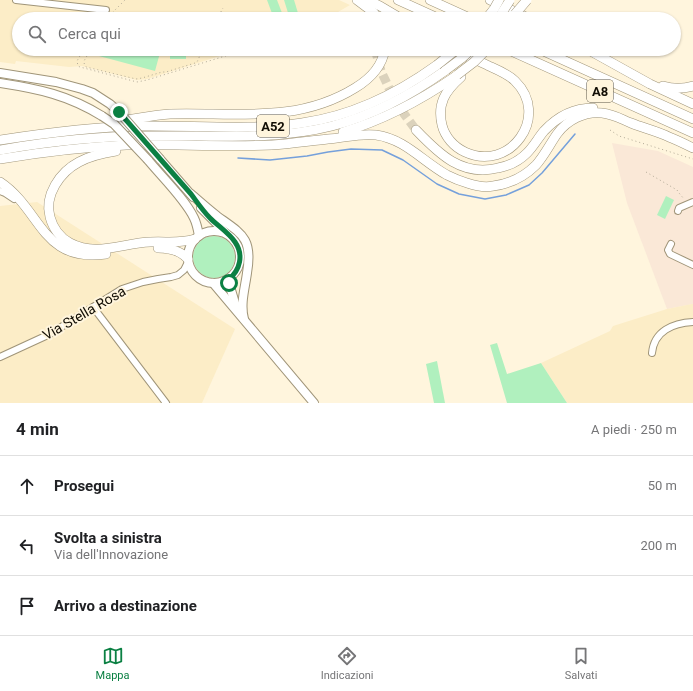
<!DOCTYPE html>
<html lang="it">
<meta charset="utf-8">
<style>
body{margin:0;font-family:Roboto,sans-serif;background:#f2f2f2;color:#202124}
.stop{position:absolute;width:12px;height:12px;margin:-9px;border:3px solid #0b8043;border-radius:50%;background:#fff}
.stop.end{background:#0b8043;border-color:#fff;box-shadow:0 1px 4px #0008}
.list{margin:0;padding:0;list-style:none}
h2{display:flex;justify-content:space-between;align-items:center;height:52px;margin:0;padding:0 16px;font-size:17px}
h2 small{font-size:13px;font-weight:400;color:#757577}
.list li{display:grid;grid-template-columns:26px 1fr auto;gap:12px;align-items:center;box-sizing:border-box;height:60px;padding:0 16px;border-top:1px solid #e0e0e0}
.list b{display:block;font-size:15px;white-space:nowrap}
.list p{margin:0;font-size:13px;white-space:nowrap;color:#757577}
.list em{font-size:13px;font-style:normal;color:#757577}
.icon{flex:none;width:22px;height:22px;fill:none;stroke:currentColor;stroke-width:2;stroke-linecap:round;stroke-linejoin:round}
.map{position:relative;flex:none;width:693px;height:403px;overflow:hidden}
.search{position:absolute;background:#fff;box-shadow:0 1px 3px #0004;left:12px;right:12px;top:12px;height:44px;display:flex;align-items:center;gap:10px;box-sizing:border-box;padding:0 14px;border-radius:22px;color:#757577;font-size:15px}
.sheet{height:232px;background:#fff}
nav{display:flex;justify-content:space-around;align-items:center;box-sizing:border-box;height:56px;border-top:1px solid #e0e0e0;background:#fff;font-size:11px;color:#757577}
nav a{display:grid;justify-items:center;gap:2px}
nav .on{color:#0b8043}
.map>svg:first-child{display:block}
.commercial{fill:#fae8d7}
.built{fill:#fcedc7}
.green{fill:#b0f0be}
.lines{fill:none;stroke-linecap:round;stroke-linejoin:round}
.stream{stroke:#75a0db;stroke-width:1.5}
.highway-tunnel{stroke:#dbd2bc;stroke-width:9;stroke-dasharray:9 4.5;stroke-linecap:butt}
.minor-casing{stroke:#a09579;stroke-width:8}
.major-casing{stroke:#a09579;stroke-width:10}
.highway-casing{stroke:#a09579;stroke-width:10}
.path{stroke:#b1a996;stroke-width:1;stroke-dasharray:1 3;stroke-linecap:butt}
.minor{stroke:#fff;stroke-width:6}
.major{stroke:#fff;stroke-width:8}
.highway{stroke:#fff;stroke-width:9}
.major-bridge-casing{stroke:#a09579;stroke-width:10;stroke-linecap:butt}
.highway-bridge-casing{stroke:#a09579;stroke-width:10;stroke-linecap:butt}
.major-bridge{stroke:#fff;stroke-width:8}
.highway-bridge{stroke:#fff;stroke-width:9}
.route{stroke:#0b8043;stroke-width:5}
.labels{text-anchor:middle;stroke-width:4;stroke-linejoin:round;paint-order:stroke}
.shield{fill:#fff5dd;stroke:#585345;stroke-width:1}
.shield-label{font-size:13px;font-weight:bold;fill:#110d04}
.street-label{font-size:14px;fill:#110d04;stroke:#fff5dd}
</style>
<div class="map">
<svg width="693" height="403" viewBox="0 0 693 403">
<rect width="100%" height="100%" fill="#fff5dd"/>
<path class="commercial" d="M612,143L658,151L693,167V304L667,309L627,203Z"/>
<g class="built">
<path d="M0,0H339L350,5L326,19H19V49H242L147,79L137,80L82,66L69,67L16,61L15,64L0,62Z"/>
<path d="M37,202L235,329L202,403H0V206Z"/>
<path d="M692,304H693V403H567L541,363L610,331L613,326L667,309Z"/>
</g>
<g class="green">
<path d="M267,0H277L282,13L273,16Z"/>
<path d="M284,0H294L298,13L289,16Z"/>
<path d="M101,49H161L155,71L99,56Z"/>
<rect x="170" y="50" width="16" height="9"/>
<path d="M666,196L674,200L665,219L657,215Z"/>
<circle cx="214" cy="257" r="21"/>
<path d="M497,343L507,374L541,363L567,403H507L490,345Z"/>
<path d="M437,361L445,403H434L426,364Z"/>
</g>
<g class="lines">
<path class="stream" d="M238,158L270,160L307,156L328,152L351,149L382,150L403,160L437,184L459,194L485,199L506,195L529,185L542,173L575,134"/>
<g class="highway-tunnel">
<path d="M370,19L371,3"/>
<path d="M375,49L381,71L396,103L416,130"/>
</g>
<g class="minor-casing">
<g id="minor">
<path d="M16,0L106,10"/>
<path d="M0,191L5,193L14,199"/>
<path d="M678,211L679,208L693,202"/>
<path d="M671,244L668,250L670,254L693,265"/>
<path d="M93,307L166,403"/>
<path d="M652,353C654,331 673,323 693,322"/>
<path d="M0,357L50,334L122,289L143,282L158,279L171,277L178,275L184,270L188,262"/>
</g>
</g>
<g class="major-casing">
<g id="major">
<path d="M0,73L56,82L82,89L93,93L110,104L119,112"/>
<path d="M0,83C39,89 68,95 102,116"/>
<path d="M160,159L193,197"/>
<path d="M148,160C162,177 185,199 194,218C197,224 198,230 199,236"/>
<path d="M191,194C199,201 208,209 217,216C242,234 253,238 247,273C245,288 240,304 244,319"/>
<path d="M201,208L226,233"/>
<circle cx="214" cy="257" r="26"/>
<path d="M229,279L231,290L237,310"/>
<path d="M213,283L314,403"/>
</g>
</g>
<g class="highway-casing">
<g id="highway">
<path d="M357,0L373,12L379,19"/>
<path d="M367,0L380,6L402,19"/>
<path d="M398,0L440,19"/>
<path d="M430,0L472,19"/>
<path d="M490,0L530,19"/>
<path d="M486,19L494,9"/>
<path d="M507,49L693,133"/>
<path d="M539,49L693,119"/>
<path d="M587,49L650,84L693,104"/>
<path d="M459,52C469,57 479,61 489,66C498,70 508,74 515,81C551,116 510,173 465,152C454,147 445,137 442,125C437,104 445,91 461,77"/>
<path d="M663,86C673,89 683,89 693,86"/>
<path d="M119,121C136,119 153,115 170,114C234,112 297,124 355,88C370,79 382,67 385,49"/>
<path d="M416,130C439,154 462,177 498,168C509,166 519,161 527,153C534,146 538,138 544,131C557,117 574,108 593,108"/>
<path d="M343,132C384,120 421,100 456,76"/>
<path d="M0,140C46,133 92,127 138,126C193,125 248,131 302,123C351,116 397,94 437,65"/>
<path d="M0,150C50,141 100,136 151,136C211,135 273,141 332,126C374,115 411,95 446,70"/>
<path d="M116,151C103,153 90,156 79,162C60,172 44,195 50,217C53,228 59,237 70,243C96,257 123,243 150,242C167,241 178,244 195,239"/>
<path d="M0,159C42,152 84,147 126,145C175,144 223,147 272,145C290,144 309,141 328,139C344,138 359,133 376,135C405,139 422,161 447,175C453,178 460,181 467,183C476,186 484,188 493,186C509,184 524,177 536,165C544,156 550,144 557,134C567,120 585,111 602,113C613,114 621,119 631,123C643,128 657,131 669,137C677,140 685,144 693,148"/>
<path d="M0,182C42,210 41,263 106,254"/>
<path d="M158,248C169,248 180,250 188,259"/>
</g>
</g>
<g class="path">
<path d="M101,19L102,16"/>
<path d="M108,19L113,12L125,0"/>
<path d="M217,19L223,8"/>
<path d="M84,49L77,61L78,66L80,67L137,82L147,80L248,49"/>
<path d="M91,49L84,61V63L86,67L136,79L142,78L162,72H166L195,63L197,62L203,49"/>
<path d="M610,130L619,136L693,159"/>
<path d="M646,172L677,190L679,193L684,199"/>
</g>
<use href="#minor" class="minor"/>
<use href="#major" class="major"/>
<use href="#highway" class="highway"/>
<g class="major-bridge-casing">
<g id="major-bridge">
<path d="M119,112L160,159"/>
<path d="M102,116L114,124L148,160"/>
</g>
</g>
<g class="highway-bridge-casing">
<g id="highway-bridge">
<path d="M494,9L499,0"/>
<path d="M515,14L527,0"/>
<path d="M498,19L510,0"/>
<path d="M437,65L457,49"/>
<path d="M446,70L462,58L472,49"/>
<path d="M457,75L474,62L487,49"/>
</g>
</g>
<use href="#major-bridge" class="major-bridge"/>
<use href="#highway-bridge" class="highway-bridge"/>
</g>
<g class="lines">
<path class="route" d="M119,112L191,194C197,202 203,211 210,218C218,226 229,233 235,242C244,255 240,270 229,279V283"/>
</g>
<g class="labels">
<g class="shield">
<rect x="587" y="80" width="26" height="22" rx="3"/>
<rect x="257" y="115" width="32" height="22" rx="3"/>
</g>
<g class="shield-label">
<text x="600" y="96">A8</text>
<text x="273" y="131">A52</text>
</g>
<g class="street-label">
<text transform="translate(84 313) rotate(-30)" y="5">Via Stella Rosa</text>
</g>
</g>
</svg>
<div class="stop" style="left:229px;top:283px"></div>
<div class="stop end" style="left:119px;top:112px"></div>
<div class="search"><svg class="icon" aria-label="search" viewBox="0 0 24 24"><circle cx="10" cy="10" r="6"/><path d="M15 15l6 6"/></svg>Cerca qui</div>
</div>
<section class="sheet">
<h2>4 min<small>A piedi · 250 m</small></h2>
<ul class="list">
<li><svg class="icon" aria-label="ahead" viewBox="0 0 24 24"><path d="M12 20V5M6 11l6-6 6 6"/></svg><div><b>Prosegui</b></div><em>50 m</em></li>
<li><svg class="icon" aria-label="left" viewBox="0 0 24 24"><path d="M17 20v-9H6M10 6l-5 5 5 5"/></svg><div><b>Svolta a sinistra</b><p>Via dell'Innovazione</p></div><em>200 m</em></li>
<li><svg class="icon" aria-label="arrive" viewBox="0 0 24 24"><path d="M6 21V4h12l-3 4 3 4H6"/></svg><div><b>Arrivo a destinazione</b></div></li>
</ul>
</section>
<nav>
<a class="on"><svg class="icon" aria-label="map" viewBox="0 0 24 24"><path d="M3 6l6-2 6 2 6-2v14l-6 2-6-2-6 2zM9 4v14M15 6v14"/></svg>Mappa</a>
<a><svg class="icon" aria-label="directions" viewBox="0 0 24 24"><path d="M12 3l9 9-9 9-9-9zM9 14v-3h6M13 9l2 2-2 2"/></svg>Indicazioni</a>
<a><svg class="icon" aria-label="saved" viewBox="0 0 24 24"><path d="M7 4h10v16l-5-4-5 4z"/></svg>Salvati</a>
</nav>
